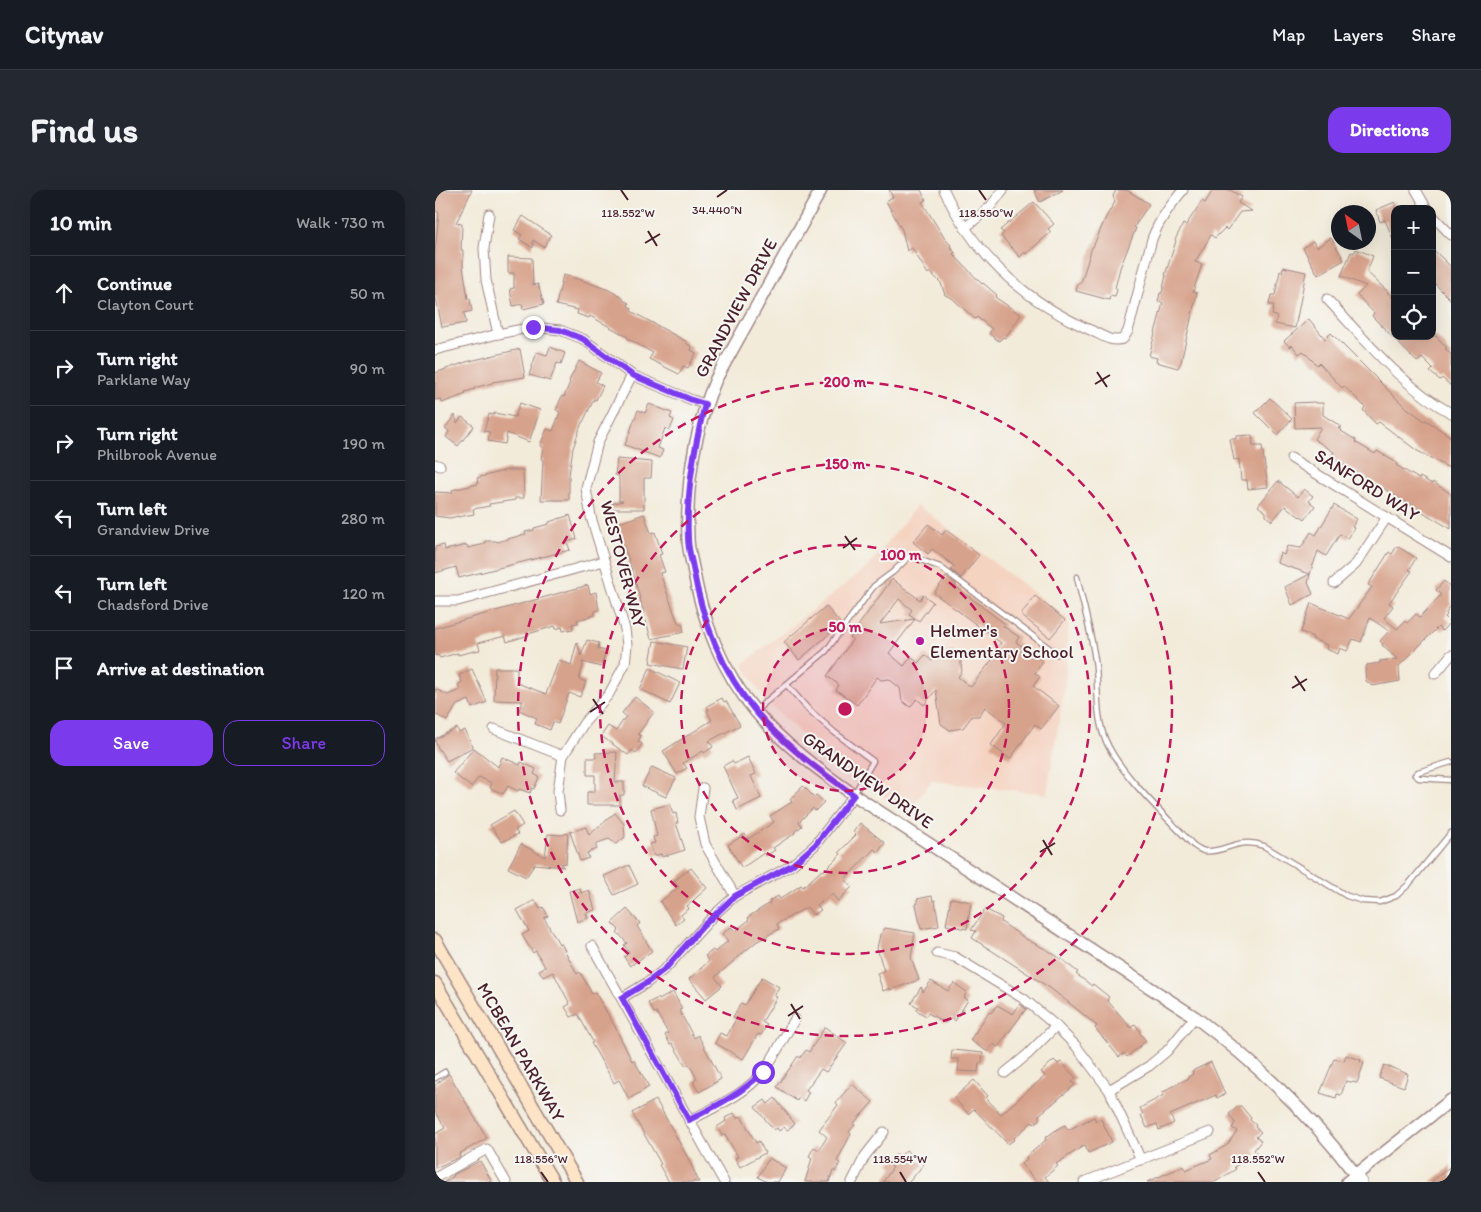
<!DOCTYPE html>
<meta charset="utf-8">
<style>
body{margin:0;font-family:Itim,sans-serif;background:#242831;color:#f1f3f6}
.controls{position:absolute;right:15px;top:15px;display:grid;overflow:hidden;border-radius:10px;box-shadow:0 5px 20px #0002}
.controls button{width:45px;height:45px;display:grid;place-items:center;padding:0;border:0;border-bottom:1px solid #363941;background:#171b24;color:#f1f3f6;font:25px sans-serif}
.compass{position:absolute;left:896px;top:15px;width:45px;height:45px;border-radius:50%;background:#171b24;box-shadow:0 5px 20px #0002;rotate:327deg}
.stop{position:absolute;width:15px;height:15px;margin:-11px;border:4px solid #7c3aed;border-radius:50%;background:#fff}
.stop.end{background:#7c3aed;border-color:#fff;box-shadow:0 1px 5px #0008}
.list{margin:0;padding:0;list-style:none}
h2{display:flex;justify-content:space-between;align-items:center;height:65px;margin:0;padding:0 20px;font-size:21px}
h2 small{font-size:16px;font-weight:400;color:#9ea1a6}
.list li{display:grid;grid-template-columns:32px 1fr auto;gap:15px;align-items:center;box-sizing:border-box;height:75px;padding:0 20px;border-top:1px solid #363941}
.list b{display:block;font-size:19px;white-space:nowrap}
.list p{margin:0;font-size:16px;white-space:nowrap;color:#9ea1a6}
.list em{font-size:16px;font-style:normal;color:#9ea1a6}
.actions{display:flex;gap:10px;padding:15px 20px}
.actions a{flex:1;padding:11px 0;border:1px solid #7c3aed;border-radius:15px;text-align:center;font-size:18px;color:#7c3aed}
.actions .main{background:#7c3aed;color:#fff}
.icon{flex:none;width:28px;height:28px;fill:none;stroke:currentColor;stroke-width:2;stroke-linecap:round;stroke-linejoin:round}
.map{position:relative;flex:none;width:1016px;height:992px;overflow:hidden;border-radius:15px}
header{display:flex;align-items:center;gap:30px;box-sizing:border-box;height:70px;padding:0 25px;background:#171b24;border-bottom:1px solid #363941}
header strong{font-size:24px}
nav{display:flex;gap:28px;margin-inline-start:auto;font-size:18px}
.intro{display:flex;align-items:center;justify-content:space-between;box-sizing:border-box;height:120px;padding:0 30px}
h1{margin:0;font-size:35px}
.button{padding:12px 22px;border-radius:15px;background:#7c3aed;color:#fff;font-size:18px;font-weight:700}
main{display:flex;gap:30px;padding:0 30px}
aside{flex:1;background:#171b24;border-radius:15px;box-shadow:0 5px 20px #0002}
.map>svg:first-child{display:block}
.built{fill:#f5d3c1}
.building{fill:#d7a28b}
.lines{fill:none;stroke-linecap:round;stroke-linejoin:round}
.service-casing{stroke:#9e8582;stroke-width:7}
.minor-casing{stroke:#9e8582;stroke-width:11}
.tertiary-casing{stroke:#9e8582;stroke-width:14}
.secondary-casing{stroke:#9e8582;stroke-width:15}
.service{stroke:#fff;stroke-width:4.5}
.minor{stroke:#fff;stroke-width:9}
.tertiary{stroke:#fff;stroke-width:11}
.secondary{stroke:#fee4c6;stroke-width:12}
.route{stroke:#7c3aed;stroke-width:6}
.ticks{fill:none;stroke:#4a1f2b;stroke-width:2}
.ring{fill:none;stroke:#c2185b;stroke-width:2.5;stroke-dasharray:9 6}
.poi-dot{fill:#b5179e;stroke:#f6f6f2;stroke-width:2}
.labels{text-anchor:middle;stroke-width:4;stroke-linejoin:round;paint-order:stroke}
.street-label{font-size:18px;fill:#4a1f2b;stroke:#f6f6f2}
.poi-label{font-size:18px;fill:#4a1f2b;stroke:#f6f6f2;text-anchor:start}
.ticks-label{font-size:12px;text-anchor:middle;fill:#4a1f2b;stroke:#f6f6f2;stroke-width:4;stroke-linejoin:round;paint-order:stroke}
.centre{fill:#c2185b;stroke:#f6f6f2;stroke-width:2.5}
.ring-label{font-size:15px;text-anchor:middle;font-weight:bold;fill:#c2185b;stroke:#f6f6f2;stroke-width:4;stroke-linejoin:round;paint-order:stroke}
</style>
<header>
<strong>Citynav</strong>
<nav><a>Map</a><a>Layers</a><a>Share</a></nav>
</header>
<div class="intro"><h1>Find us</h1><a class="button">Directions</a></div>
<main>
<aside>
<h2>10 min<small>Walk · 730 m</small></h2>
<ul class="list">
<li><svg class="icon" aria-label="ahead" viewBox="0 0 24 24"><path d="M12 20V5M6 11l6-6 6 6"/></svg><div><b>Continue</b><p>Clayton Court</p></div><em>50 m</em></li>
<li><svg class="icon" aria-label="right" viewBox="0 0 24 24"><path d="M7 20v-9h11M14 6l5 5-5 5"/></svg><div><b>Turn right</b><p>Parklane Way</p></div><em>90 m</em></li>
<li><svg class="icon" aria-label="right" viewBox="0 0 24 24"><path d="M7 20v-9h11M14 6l5 5-5 5"/></svg><div><b>Turn right</b><p>Philbrook Avenue</p></div><em>190 m</em></li>
<li><svg class="icon" aria-label="left" viewBox="0 0 24 24"><path d="M17 20v-9H6M10 6l-5 5 5 5"/></svg><div><b>Turn left</b><p>Grandview Drive</p></div><em>280 m</em></li>
<li><svg class="icon" aria-label="left" viewBox="0 0 24 24"><path d="M17 20v-9H6M10 6l-5 5 5 5"/></svg><div><b>Turn left</b><p>Chadsford Drive</p></div><em>120 m</em></li>
<li><svg class="icon" aria-label="arrive" viewBox="0 0 24 24"><path d="M6 21V4h12l-3 4 3 4H6"/></svg><div><b>Arrive at destination</b></div></li>
</ul>
<div class="actions"><a class="main">Save</a><a>Share</a></div>
</aside>
<div class="map">
<svg width="1016" height="992" viewBox="0 0 1016 992">
<rect width="100%" height="100%" fill="#f6f6f2"/>
<filter id="ink" filterUnits="userSpaceOnUse"><feTurbulence type="fractalNoise" baseFrequency=".02" numOctaves="2"/><feDisplacementMap in="SourceGraphic" scale="10" xChannelSelector="R" yChannelSelector="G"/><feConvolveMatrix kernelMatrix="1 2 1 2 8 2 1 2 1" color-interpolation-filters="sRGB"/></filter>
<filter id="wash" filterUnits="userSpaceOnUse"><feTurbulence type="fractalNoise" baseFrequency=".0096" numOctaves="4" result="noise"/><feDisplacementMap in="SourceGraphic" scale="20" xChannelSelector="R" yChannelSelector="G"/><feGaussianBlur stdDeviation="1.12" result="paint"/><feColorMatrix in="noise" values="0 0 0 0 0 0 0 0 0 0 0 0 0 0 0 0 0 1.4 0 .05"/><feComposite in="paint" operator="in"/></filter>
<g filter="url(#wash)">
<rect width="100%" height="100%" fill="#f3ebda"/>
<path class="built" d="M482,315L634,429L630,495L612,604L496,591L473,624L388,565L338,517L324,500L308,474L434,376Z"/>
<g id="blocks">
<g class="building">
<path d="M6,0H37L21,33L27,34L26,60H28V76L33,109H35L37,121L29,123L31,133L7,137L0,103V61L4,23L0,20V12Z"/>
<path d="M454,0H486L491,10L487,12L510,49L516,55L515,56L520,63L518,64L547,94L548,93L562,105L560,107L586,125L570,148L568,147L564,151L554,144L557,139L542,127L540,129L517,108L510,105L506,93L495,82L493,84L477,58L472,61L467,40L451,11L458,7Z"/>
<path d="M599,0H628L605,12Z"/>
<path d="M681,0H692L714,14L699,37L701,38L685,78L680,98L682,99L680,107L675,106L674,110L641,101L643,93H646L657,57H658L672,25L680,12L678,6Z"/>
<path d="M778,0H795L807,7L803,13L817,21L805,22L792,40L790,38L780,48L776,45L760,72L767,74L758,102L762,103L746,172L743,178L721,172L722,168L714,166L728,113L723,112L725,103H727L731,85H730L741,51L740,50L748,34L751,35L767,11L770,13Z"/>
<path d="M599,12L619,34L613,39L616,42L591,64L590,62L585,67L566,46L569,43L565,40Z"/>
<path d="M960,12V52H959L950,30L945,32L941,20Z"/>
<path d="M88,26L116,45L109,57L98,50V58L84,49L87,45L79,40Z"/>
<path d="M896,48L909,70L883,85L868,58L878,51L882,57Z"/>
<path d="M997,58L1016,77V110L997,91Z"/>
<path d="M921,59L938,66L932,82L953,102H952L960,110V146H1001L1012,158L1010,159L1016,164V196L1007,188L1005,190L995,182L998,179L987,168L982,172L937,126L939,123L922,105L931,96L906,86L916,62L919,63Z"/>
<path d="M73,67L97,68L98,95L103,94L109,114L88,119L87,114L78,116L75,99L79,98V83H73Z"/>
<path d="M848,77L871,82L860,138L840,134L842,126L837,125L839,115H834L836,105H840L845,81L847,82Z"/>
<path d="M128,85L143,89L174,100L188,108V110L194,113L193,116L197,118L196,121L252,152L251,153L257,157L256,160L261,163L253,178L248,176L244,184L214,169L218,163L192,148L193,147L155,126L154,128L142,124L143,120L121,115Z"/>
<path d="M874,129L890,149L896,143L969,216L990,231L991,230L1016,247V279L981,260L944,232L941,234L928,220L930,217L909,196L907,198L884,173L882,175L868,161L864,164L857,155L855,157L849,151Z"/>
<path d="M115,157L130,163L126,174L122,173L115,191L94,185L102,162L112,165Z"/>
<path d="M85,159L90,187L57,192V193L39,198L40,199L30,202L31,204L7,213L6,209L0,210V183L31,172Z"/>
<path d="M144,171L166,183L161,192L168,196L161,210L159,209L148,232H147L138,258L134,285V310H106L108,270L106,269L108,257L105,256L112,239L118,241L125,222L121,220L127,206L129,207L135,192L134,191Z"/>
<path d="M835,208L857,229L842,245L820,223Z"/>
<path d="M881,212V213H888V225L907,237L903,238L907,240L906,241L921,250L920,252L940,264L942,261L962,273L961,275L984,289L985,287L997,294L998,292L1016,304V339L896,267L899,262L879,249L886,237L860,238L859,213Z"/>
<path d="M85,213L105,220L94,252L72,243L70,254L53,251L55,242L49,241L54,224L59,225V223L80,227Z"/>
<path d="M214,214L237,223L235,228L239,230L235,240L230,238L223,258L228,260L225,268L190,255L203,220L210,223Z"/>
<path d="M20,225L22,233L27,227L39,236L23,256L11,247L14,241L10,238Z"/>
<path d="M817,245L818,256H827L833,297L813,299L812,290H806L804,269L799,270L795,249H801V246Z"/>
<path d="M182,269L217,272L216,288H209V319H168V316L188,311H184V286L180,285Z"/>
<path d="M72,280H88L89,308H80V310L54,314L55,316L38,319L39,324L23,327V326L15,328L0,326V302L18,303L17,300L43,294L42,288Z"/>
<path d="M843,291L863,307L869,299L878,306L874,311L880,316L870,329L866,326L865,327L850,316L837,331L831,326V322L823,316Z"/>
<path d="M899,315L922,329L917,337L919,338L913,349L905,344L891,366L883,361L875,384L842,373L845,363L849,365L852,356L866,358L876,342L881,345Z"/>
<path d="M209,324L216,343L220,342L227,364L224,365L230,382L225,383L241,428L244,434L247,433L249,442L216,449L198,383L181,334Z"/>
<path d="M135,325L142,349L132,352L135,360L24,388L21,377L0,383V357L9,355L10,360L32,355L33,358L50,354V351H61L62,352L91,344L90,342L99,340V338L114,334V332Z"/>
<path d="M493,334L507,345L511,340L544,365L526,388L516,380L519,376L497,359L493,364L478,352Z"/>
<path d="M962,356L981,368L974,380L977,381L954,413L958,416L949,428L962,439L970,431L972,433L981,424L985,427L1006,405L1001,400L1009,391L1016,397V415L1012,419L1013,420L1011,423L1012,425L1010,427L1015,432L1007,441L1003,437L964,476L965,491L937,496L931,491L930,481L932,475L945,473V471L962,469L947,455L948,454L945,451L954,441L935,428L926,452L918,449L912,461L905,458L903,464L891,459L892,455L877,449L878,447L866,442L876,413L914,429L937,397L933,395L954,362L957,364Z"/>
<path d="M875,384L873,393L878,404L857,415L850,397Z"/>
<path d="M511,387L521,394L520,396L570,434L568,436L584,447L581,452L608,471L600,483L605,487L598,496L624,516L606,539L600,534L575,569L556,555L571,533L550,517L544,526H537L528,538L515,540L506,534L501,500L489,515L482,509L475,517L467,511L465,498L454,489L446,490L442,487L422,515L401,500L404,495L392,486L418,449L415,447L457,389L485,410L488,405L498,412L484,431L474,424L477,420L464,409L445,434L480,429L454,463L469,476L476,467L483,473L490,465L497,471L503,464L517,461L525,467L527,481L523,487L536,497L563,462L561,459L566,453L499,403Z"/>
<path d="M153,395L155,404L161,402L164,420L160,421V425L142,430L143,433L137,434L138,439L128,441L127,437L121,439L120,436L93,444L94,445L72,452L70,446L43,453L45,460L35,462L23,465V463L5,468L3,465L0,466V438Z"/>
<path d="M600,406L630,430L615,448L587,426V423Z"/>
<path d="M391,416L406,434L364,470L349,452Z"/>
<path d="M152,450L164,453L163,459L171,461L166,477L147,472L148,476L144,489L151,492L145,507L134,503L123,534L118,532L115,540L100,534L102,528L84,520L88,511L59,510L60,478H82V493L111,504L124,470L136,475L142,452L146,466Z"/>
<path d="M219,451L252,457L248,479L215,473Z"/>
<path d="M215,478L245,493L235,514L205,499Z"/>
<path d="M37,479L52,512L37,518L34,510L22,515L12,531L0,524V499L13,505L25,500L23,495L27,492L24,485Z"/>
<path d="M200,507L219,522L203,544L206,546L203,551L207,554L201,563L197,560L193,565L166,546L173,536L181,541L191,526L187,523Z"/>
<path d="M287,508L289,512L291,511L305,535L274,551L278,557L269,563L268,561L248,573L252,578L242,584L228,561L277,530L272,521L274,520L272,516Z"/>
<path d="M22,538L24,543L30,540L38,557L12,571L3,558L0,549Z"/>
<path d="M39,558L63,577L67,567L85,575L86,572L101,579L99,584L104,587L99,599L97,598L95,603L84,599L83,601L73,596L68,604L55,598L57,593L44,587L36,597L18,583Z"/>
<path d="M182,562L180,592H189V605H185V615H152V602H160V585H152V568H161L160,563Z"/>
<path d="M313,567L321,584L316,586L326,608L302,620L298,610L303,608L288,576L297,571L299,574Z"/>
<path d="M217,577L241,588L231,607L207,596Z"/>
<path d="M368,596L379,607L381,605L389,612L380,621L378,618L364,632L367,636L359,642L360,643L338,658L340,660L331,666L329,663L307,678L293,655L310,644L313,649L339,632L335,626L357,612L355,609Z"/>
<path d="M235,614L238,624L241,623L243,633H241L250,660L227,667L226,664L219,666L215,654L220,653L218,647L222,646L216,619Z"/>
<path d="M79,621L88,635L80,640L83,644L67,652L55,635Z"/>
<path d="M180,623L189,634L190,647L181,654L174,649L160,654L162,659L152,663L154,668L145,671L135,642L151,637L154,645Z"/>
<path d="M425,633L450,653L443,662L439,659L410,689L417,697L403,711L397,704L382,715L386,720L378,725L372,717L342,734L344,739L321,752L280,787L287,796L271,809L254,789L274,771L270,766L278,760L280,762L293,751L287,744L296,737L300,741L314,730L313,727L335,713L334,711L343,706L345,709L366,695L368,697L387,680L389,681L406,664L404,662L421,645L418,642Z"/>
<path d="M133,643L131,673L125,674L129,677L100,674L91,687L73,678L86,654L110,667L113,644L127,645Z"/>
<path d="M194,675L203,694L179,705L169,686Z"/>
<path d="M256,678L272,698L252,716L254,718L246,725L249,728L241,735L225,712L244,697L239,691Z"/>
<path d="M145,698L146,703L154,700L160,720L151,723L153,728L142,732L134,701Z"/>
<path d="M497,706L498,711L500,710L504,736L486,739L481,714L483,713L482,709Z"/>
<path d="M516,708L536,712L532,739L511,735Z"/>
<path d="M100,710L105,719L108,717L113,726L109,728L124,754L126,753L142,784L145,782L157,804L160,802L179,835L197,871L199,870L214,897L194,909L184,890L179,893L156,853L158,852L143,824L136,827L130,817L135,814L118,782L108,787L104,780L110,777L101,761L98,763L87,745L94,741L82,720Z"/>
<path d="M192,719L205,733L202,736L217,761L195,776L189,767L194,763L189,755L192,753L182,742L184,740L177,733Z"/>
<path d="M550,719L567,728L566,732L591,749L614,761L631,772V773L643,782L641,784L657,796L658,794L674,807L672,810L696,838L700,834L705,841L704,842L711,851L692,867L689,863L684,867L660,838L662,836L638,816L615,798L537,748L541,741L536,740Z"/>
<path d="M450,738L480,743L476,768L484,790L455,800V798L448,801L442,783L449,781L442,758L445,745Z"/>
<path d="M327,787L344,797L339,806L342,807L327,832L332,835L326,845L323,844L308,869L280,853L285,843L292,846L301,829L298,827L306,813L310,815Z"/>
<path d="M496,791L513,801L519,793L532,802L529,807L533,810L520,831L517,828L510,833L493,823L491,826L481,820L483,817L476,813L486,797L488,802Z"/>
<path d="M238,802L247,819L244,820L259,848L263,845L286,889L264,902L259,894V891L262,889L254,874L251,876L237,853L235,854L230,845L233,843L221,822L219,823L213,813L223,808L224,810Z"/>
<path d="M585,814L591,819L563,857L558,854L553,862L535,850L554,822L556,823L562,815L578,824Z"/>
<path d="M390,837L412,853L391,882L386,879L371,900L374,902L369,911L364,907L362,911L342,897L363,866L365,868L371,860L374,862Z"/>
<path d="M517,860L548,863L547,873H544L543,882L523,881L524,869H516Z"/>
<path d="M911,865L926,870L925,872L929,873L922,893L911,891L906,905L902,904L901,908L885,903L899,869L909,871Z"/>
<path d="M619,870L623,874L626,872L641,888L637,892L640,895L604,925V930L599,934L597,932L579,948L580,949L573,954L539,919L533,924L519,908L539,890L553,906L551,908L566,924L610,886L606,882Z"/>
<path d="M776,872L790,904L782,908L781,905L735,925L739,933L724,940L722,934L712,938L706,925L708,924L705,918L729,905L727,902L733,900L732,899L754,888L753,887L758,884L757,881Z"/>
<path d="M949,875L973,884L969,897L944,888Z"/>
<path d="M14,884L52,948L24,964L25,967L0,978V944L10,938L0,921V895Z"/>
<path d="M417,894L438,912L418,934L420,935L414,942L416,944L402,971L405,973L400,982L398,980L394,992H370L377,968L374,966L379,957L384,960L392,947L384,940L403,915L401,913L403,910Z"/>
<path d="M340,908L360,934L352,940L349,937L344,941L342,938L339,940L320,917L330,910L333,914Z"/>
<path d="M221,910L254,970L264,992H234L224,975L226,974L197,923Z"/>
<path d="M804,916H806L816,928L815,930L821,935L820,937L826,942L821,947L826,951L819,960L822,963L815,971L812,969L799,977L801,979L780,992H712L749,976L751,980L777,969L775,965L792,955L802,941L797,938L800,933L794,924Z"/>
<path d="M299,923L302,928L306,926L321,953L324,951L330,963L305,977L300,968L303,967L290,944L287,946L282,937L291,931L290,928Z"/>
<path d="M659,927L661,931L666,929L677,952L653,963L650,955L621,974L623,976L610,987L614,992H602L586,974L592,969L591,967L611,950L610,948L624,938L630,935L633,940Z"/>
<path d="M471,960L489,974L474,992H448L458,977L454,974L462,965L465,967Z"/>
<path d="M334,968L351,978L343,992H332L323,987Z"/>
<path d="M45,971L57,992H9L19,986L18,985Z"/>
<path d="M1016,976V992H996Z"/>
</g>
</g>
</g>
<g filter="url(#ink)">
<use href="#blocks" fill-opacity="0" stroke="#9e8582" stroke-width="1"/>
<g class="lines">
<g class="service-casing">
<g id="service">
<path d="M642,387C648,414 656,442 660,470C664,495 660,525 670,549C685,585 731,626 758,655C761,657 765,660 769,661C789,664 802,646 829,656L912,706L928,711L945,712L961,706L974,694L1016,643"/>
<path d="M352,495L373,519L399,542L438,571L419,604"/>
<path d="M320,521L391,461L439,396L458,382L475,366L505,377L622,464"/>
<path d="M1016,572L983,582L980,585L984,588L1016,590"/>
<path d="M0,888L10,882"/>
</g>
</g>
<g class="minor-casing">
<g id="minor">
<path d="M509,0C539,65 589,110 653,139C666,144 674,153 688,149L693,141L717,49C724,30 735,16 748,0"/>
<path d="M981,0L992,19"/>
<path d="M54,24L49,58L51,90L63,144"/>
<path d="M997,25L1016,45"/>
<path d="M530,38L555,17L568,0"/>
<path d="M892,109C930,149 966,196 1016,223"/>
<path d="M0,160L63,144L98,137L125,140L148,149L197,185L257,210L270,214"/>
<path d="M856,268L1016,367"/>
<path d="M0,274L5,276"/>
<path d="M899,393L921,374L952,327"/>
<path d="M0,411H23L169,371"/>
<path d="M1000,484L1016,465"/>
<path d="M59,539L128,566"/>
<path d="M268,598L264,627L270,654L300,706"/>
<path d="M125,620L123,601L128,566L149,533L174,504L190,474L192,455L190,439L156,327L151,298L163,252L197,185"/>
<path d="M157,756L289,992"/>
<path d="M502,763L520,767L589,809L621,836L641,856L674,900L706,970"/>
<path d="M187,808L213,792L231,778L280,724L300,706L357,675L380,655L419,605"/>
<path d="M570,883L593,864L621,836"/>
<path d="M674,900L714,876L732,861L760,827"/>
<path d="M254,931C279,917 310,905 328,882C340,866 349,847 360,829"/>
<path d="M0,988L52,959L71,992"/>
<path d="M417,992L430,966L449,942"/>
<path d="M649,992L775,942"/>
</g>
</g>
<g class="tertiary-casing">
<g id="tertiary">
<path d="M386,0L281,189C260,238 251,294 253,348C253,358 256,368 258,378C267,429 287,482 321,522C349,555 384,580 419,605L760,827C824,875 879,928 926,992"/>
<path d="M912,992L1016,910"/>
</g>
</g>
<g class="secondary-casing">
<g id="secondary">
<path d="M0,750L142,992"/>
<path d="M0,793L118,992"/>
</g>
</g>
<use href="#service" class="service"/>
<use href="#minor" class="minor"/>
<use href="#tertiary" class="tertiary"/>
<use href="#secondary" class="secondary"/>
</g>
</g>
<g class="lines" filter="url(#ink)">
<path class="route" d="M98,137L125,140L148,149L197,185L257,210L270,214C259,258 251,303 253,348C253,358 256,368 258,378C267,429 287,482 321,522C349,555 383,580 419,605L380,655L357,675L300,706L268,736L231,778L213,792L187,808L254,930C281,916 306,904 328,882"/>
</g>
<path class="ticks" d="M186,0L193,10M544,0L551,10M282,7L292,0M213,41L222,56M210,53L225,44M662,182L672,197M660,194L675,185M410,346L420,360M408,358L422,348M860,486L870,501M857,498L872,489M158,509L168,524M155,522L170,512M608,650L617,665M605,662L620,653M356,814L365,829M353,826L368,816M106,982L113,992M465,982L471,992M823,982L830,992"/>
<circle cx="410" cy="519" r="82" fill="#c2185b" fill-opacity=".12"/>
<g class="ring">
<circle cx="410" cy="519" r="82"/>
<circle cx="410" cy="519" r="164"/>
<circle cx="410" cy="519" r="245"/>
<circle cx="410" cy="519" r="327"/>
</g>
<circle class="poi-dot" cx="485" cy="451" r="5"/>
<g class="labels">
<g class="street-label">
<text transform="translate(301 118) rotate(-62)" y="6">GRANDVIEW DRIVE</text>
<text transform="translate(932 295) rotate(32)" y="6">SANFORD WAY</text>
<text transform="translate(188 374) rotate(75)" y="6">WESTOVER WAY</text>
<text transform="translate(433 590) rotate(35)" y="6">GRANDVIEW DRIVE</text>
<text transform="translate(86 862) rotate(60)" y="6">MCBEAN PARKWAY</text>
</g>
<g class="poi-label">
<text x="495" y="447">Helmer's<tspan x="495" dy="21">Elementary School</tspan></text>
</g>
</g>
<g class="ticks-label">
<text x="282" y="24">34.440°N</text>
<text x="193" y="27">118.552°W</text>
<text x="551" y="27">118.550°W</text>
<text x="106" y="973">118.556°W</text>
<text x="465" y="973">118.554°W</text>
<text x="823" y="973">118.552°W</text>
</g>
<circle cx="410" cy="519" r="8" class="centre"/>
<g class="ring-label">
<text x="410" y="197">200 m</text>
<text x="410" y="279">150 m</text>
<text x="466" y="370">100 m</text>
<text x="410" y="442">50 m</text>
</g>
</svg>
<div class="controls">
<button>+</button>
<button>−</button>
<button><svg class="icon" aria-label="locate" viewBox="0 0 24 24"><circle cx="12" cy="12" r="6"/><path d="M12 2v4M12 18v4M2 12h4M18 12h4"/></svg></button>
</div>
<svg class="compass" viewBox="-18 -18 36 36"><path d="M0-13l5 13h-10z" fill="#e53935"/><path d="M0 13l5-13h-10z" fill="#9ea1a6"/></svg>
<div class="stop" style="left:328px;top:882px"></div>
<div class="stop end" style="left:98px;top:137px"></div>
</div>
</main>
